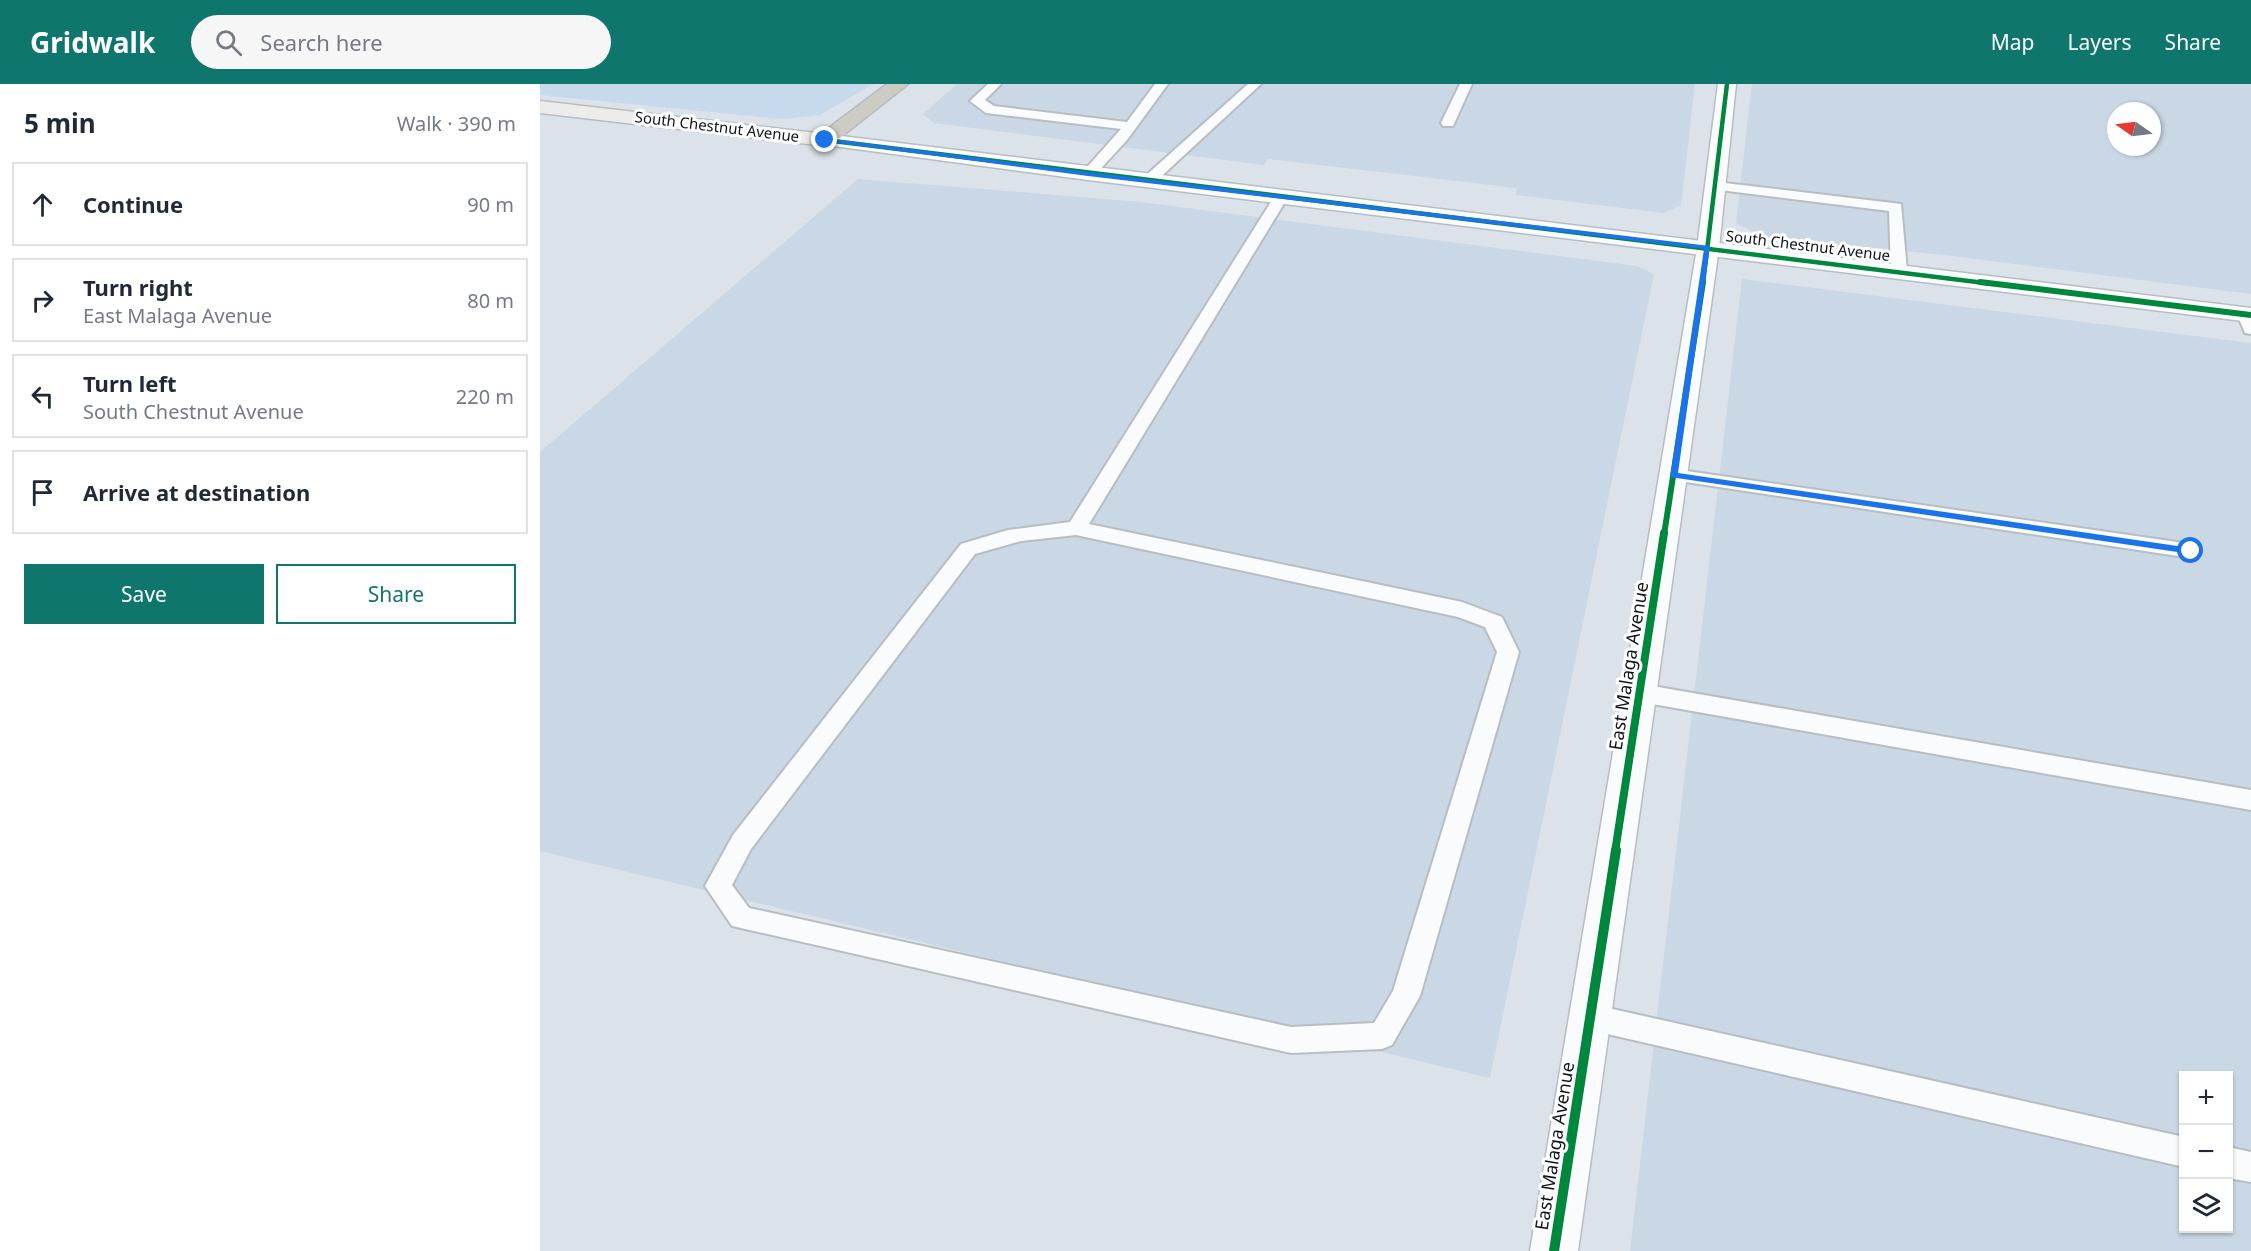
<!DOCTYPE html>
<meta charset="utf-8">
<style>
body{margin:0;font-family:"Noto Sans",sans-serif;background:#f6f6f7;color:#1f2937}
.controls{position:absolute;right:18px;bottom:18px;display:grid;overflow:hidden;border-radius:0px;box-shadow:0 2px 4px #0004}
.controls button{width:54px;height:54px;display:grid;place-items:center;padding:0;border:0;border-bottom:2px solid #e0e1e3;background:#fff;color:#1f2937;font:30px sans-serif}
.compass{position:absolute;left:1567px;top:18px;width:54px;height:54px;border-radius:50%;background:#fff;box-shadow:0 2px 4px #0004;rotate:284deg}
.stop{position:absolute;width:18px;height:18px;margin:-14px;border:4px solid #1a73e8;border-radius:50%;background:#fff}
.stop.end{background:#1a73e8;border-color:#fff;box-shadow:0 2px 6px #0008}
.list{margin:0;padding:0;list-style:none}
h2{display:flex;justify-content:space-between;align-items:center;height:78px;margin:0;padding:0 24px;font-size:26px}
h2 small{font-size:20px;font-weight:400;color:#747a83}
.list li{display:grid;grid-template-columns:39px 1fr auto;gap:18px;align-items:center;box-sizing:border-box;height:84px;margin:0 12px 12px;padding:0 12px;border:2px solid #e0e1e3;border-radius:0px}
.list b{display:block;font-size:22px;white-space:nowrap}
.list p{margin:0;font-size:20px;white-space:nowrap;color:#747a83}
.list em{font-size:20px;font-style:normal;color:#747a83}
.actions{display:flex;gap:12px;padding:18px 24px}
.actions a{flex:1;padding:14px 0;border:2px solid #0f766e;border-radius:0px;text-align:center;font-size:21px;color:#0f766e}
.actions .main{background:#0f766e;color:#fff}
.icon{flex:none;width:33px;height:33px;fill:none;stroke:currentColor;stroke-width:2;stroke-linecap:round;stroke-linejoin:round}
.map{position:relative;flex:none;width:1711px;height:1167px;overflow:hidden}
header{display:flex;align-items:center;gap:36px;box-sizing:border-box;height:84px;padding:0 30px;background:#0f766e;color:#fff}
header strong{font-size:28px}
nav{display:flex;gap:33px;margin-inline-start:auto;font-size:21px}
.search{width:420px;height:54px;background:#f6f6f7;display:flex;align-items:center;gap:15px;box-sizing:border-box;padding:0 21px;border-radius:33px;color:#747a83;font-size:22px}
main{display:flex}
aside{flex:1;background:#fff}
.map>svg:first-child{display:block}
.built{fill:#cad7e5;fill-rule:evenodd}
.green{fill:#c7d9ec}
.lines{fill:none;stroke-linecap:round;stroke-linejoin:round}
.service-casing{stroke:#b7bdc2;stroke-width:4}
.minor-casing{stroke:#b7bdc2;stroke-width:3}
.tertiary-casing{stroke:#b7bdc2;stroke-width:3}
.secondary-casing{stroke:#b7bdc2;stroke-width:3}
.motorway-casing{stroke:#b9bcc0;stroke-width:3}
.service{fill:#fafbfc;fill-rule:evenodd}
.minor{fill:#fafbfc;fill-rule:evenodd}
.tertiary{fill:#fafbfc;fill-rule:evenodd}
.secondary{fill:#ececeb;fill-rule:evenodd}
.motorway{fill:#ccccc4;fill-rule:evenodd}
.cycleway-far3-casing{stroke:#fff;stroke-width:7}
.cycleway-far2-casing{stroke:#fff;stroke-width:9}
.cycleway-far1-casing{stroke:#fff;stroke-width:11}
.cycleway-casing{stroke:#fff;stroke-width:14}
.cycleway-far3{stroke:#00873e;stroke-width:4.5}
.cycleway-far2{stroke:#00873e;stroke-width:6}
.cycleway-far1{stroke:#00873e;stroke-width:8}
.cycleway{stroke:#00873e;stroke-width:10}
.route{fill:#1a73e8}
.labels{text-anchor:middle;stroke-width:6;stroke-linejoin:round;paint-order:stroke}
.far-street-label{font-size:15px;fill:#0e1217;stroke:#fff}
.street-label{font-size:18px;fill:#0e1217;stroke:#fff}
</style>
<header>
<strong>Gridwalk</strong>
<div class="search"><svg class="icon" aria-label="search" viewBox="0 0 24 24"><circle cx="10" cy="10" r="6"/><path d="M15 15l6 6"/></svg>Search here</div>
<nav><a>Map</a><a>Layers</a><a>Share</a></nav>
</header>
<main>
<aside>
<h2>5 min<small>Walk · 390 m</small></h2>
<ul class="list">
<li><svg class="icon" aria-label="ahead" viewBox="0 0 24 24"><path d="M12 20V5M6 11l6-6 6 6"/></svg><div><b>Continue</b></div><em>90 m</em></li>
<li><svg class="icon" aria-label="right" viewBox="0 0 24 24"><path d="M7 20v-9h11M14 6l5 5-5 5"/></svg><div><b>Turn right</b><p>East Malaga Avenue</p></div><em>80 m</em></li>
<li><svg class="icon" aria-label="left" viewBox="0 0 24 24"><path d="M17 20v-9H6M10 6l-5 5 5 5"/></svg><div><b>Turn left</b><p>South Chestnut Avenue</p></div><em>220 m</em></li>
<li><svg class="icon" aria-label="arrive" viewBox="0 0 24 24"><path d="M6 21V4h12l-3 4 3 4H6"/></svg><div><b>Arrive at destination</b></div></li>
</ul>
<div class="actions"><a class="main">Save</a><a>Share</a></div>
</aside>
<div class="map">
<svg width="1711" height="1167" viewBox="0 0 1711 1167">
<rect width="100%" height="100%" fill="#dbe2e9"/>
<g class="built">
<path d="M417,0H1155L1141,121L1124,129L976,111L977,104L728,75L724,81L394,39L383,30Z"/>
<path d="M1212,0H1711V210L1412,172L1221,152L1196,139ZM1576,27H1612V63H1576Z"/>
<path d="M318,95L601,118L1097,182L1114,190L950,994L0,767V368Z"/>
<path d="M1202,195L1711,259V1167H1090ZM1644,992H1688V1144H1644Z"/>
</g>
<path class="green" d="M0,0H333L280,31L242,35L0,11Z"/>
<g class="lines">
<g class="service-casing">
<g id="service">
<path d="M448,0H461L445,16L454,22L587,38L615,0H628L587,56L553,93L548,94L541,90L581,45L446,29L430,17Z"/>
<path d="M708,0H721L613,100H603L601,97L603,94Z"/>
<path d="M920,0H932L913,42H903L901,39Z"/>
<path d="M1176,98L1361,120L1367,187L1359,192L1351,187L1349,127L1171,105L1169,102L1171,99Z"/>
<path d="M741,109L748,113L549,440L922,518L962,533L979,568L880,912L852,961L842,965L751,969L192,842L165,802L193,751L421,460L468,446L530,438L734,113ZM536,451L918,533L945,543L957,568L853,907L834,939L751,943L209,824L192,801L211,765L435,470L481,457Z"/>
<path d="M1705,225L1711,227V250L1705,249L1697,230Z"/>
<path d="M1133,385L1651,460L1658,462L1661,467L1658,472L1651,474L1126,395L1123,391L1126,387Z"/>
<path d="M1101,600L1711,706V726L1101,618L1093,615L1090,609L1093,603Z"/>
<path d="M1050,920L1644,1053V1083L1050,946L1040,942L1036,933L1040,924Z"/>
<path d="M1688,1063L1711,1068V1098L1688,1094Z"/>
</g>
</g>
<g class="minor-casing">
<path id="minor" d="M1178,0H1196L1179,164L1038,1167H990L1157,164Z"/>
</g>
<g class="tertiary-casing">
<path id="tertiary" d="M285,50L1711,224V238L548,96L278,60L275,56L278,52Z"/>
</g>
<g class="secondary-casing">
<path id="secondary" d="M0,17L285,50L292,52L295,56L292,60L285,62L0,29Z"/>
</g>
<g class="motorway-casing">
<path id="motorway" d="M347,0H368L292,60H278L275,56L278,52Z"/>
</g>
<use href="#service" class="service"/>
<use href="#minor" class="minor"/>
<use href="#tertiary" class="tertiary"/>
<use href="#secondary" class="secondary"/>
<use href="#motorway" class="motorway"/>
<g class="cycleway-far3-casing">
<g id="cycleway-far3">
<path d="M285,56L1453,200"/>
<path d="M1163,200L1187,0"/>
</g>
</g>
<g class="cycleway-far2-casing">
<g id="cycleway-far2">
<path d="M1440,198L1711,231"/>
<path d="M1124,451L1163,198"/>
</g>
</g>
<g class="cycleway-far1-casing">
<path id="cycleway-far1" d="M1075,768L1124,449"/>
</g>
<g class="cycleway-casing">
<path id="cycleway" d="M1014,1167L1076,766"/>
</g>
<use href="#cycleway-far3" class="cycleway-far3"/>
<use href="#cycleway-far2" class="cycleway-far2"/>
<use href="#cycleway-far1" class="cycleway-far1"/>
<use href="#cycleway" class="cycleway"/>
</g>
<path class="route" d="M285,54L548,88L1170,162L1138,389L1651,464L1655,467L1651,470L1130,393L1164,165L548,92L283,57Z"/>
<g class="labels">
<g class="far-street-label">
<text transform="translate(177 43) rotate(7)" y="5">South Chestnut Avenue</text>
<text transform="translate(1268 162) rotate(7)" y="5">South Chestnut Avenue</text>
</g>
<g class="street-label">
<text transform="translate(1089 582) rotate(-81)" y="6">East Malaga Avenue</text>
<text transform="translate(1015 1062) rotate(-81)" y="6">East Malaga Avenue</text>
</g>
</g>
</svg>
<div class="controls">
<button>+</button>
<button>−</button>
<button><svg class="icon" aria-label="layers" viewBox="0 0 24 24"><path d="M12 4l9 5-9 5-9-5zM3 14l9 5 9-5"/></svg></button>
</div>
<svg class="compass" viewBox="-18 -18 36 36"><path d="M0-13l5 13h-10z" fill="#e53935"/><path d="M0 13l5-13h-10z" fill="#747a83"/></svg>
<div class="stop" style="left:1651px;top:467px"></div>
<div class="stop end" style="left:285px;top:56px"></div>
</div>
</main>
